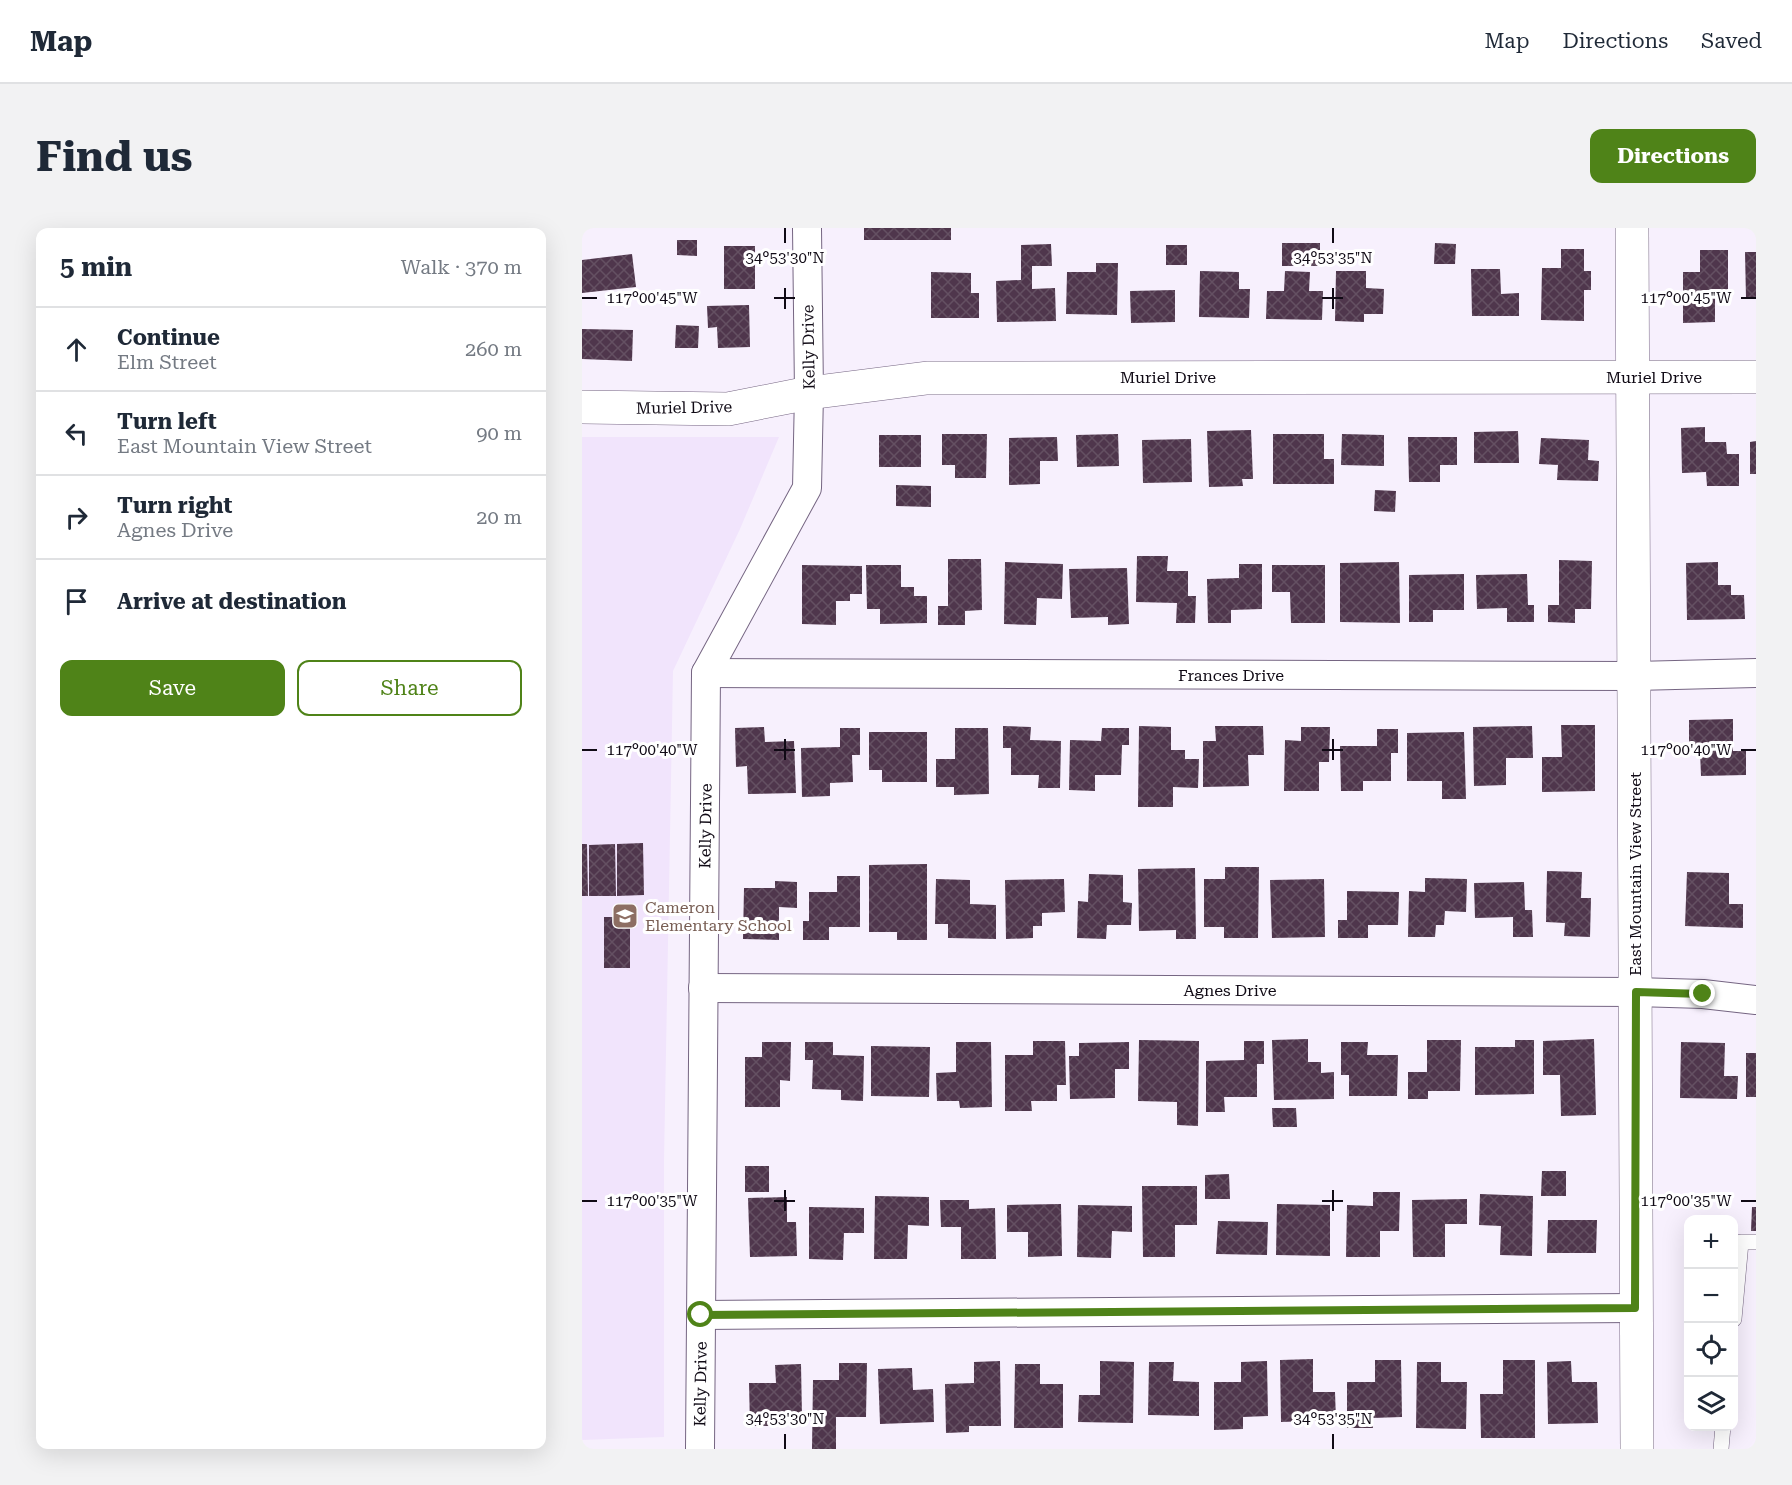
<!DOCTYPE html>
<meta charset="utf-8">
<style>
body{margin:0;font-family:"Roboto Serif",serif;background:#f2f2f3;color:#1f2937}
.controls{position:absolute;right:18px;bottom:18px;display:grid;overflow:hidden;border-radius:12px;box-shadow:0 6px 24px #0002}
.controls button{width:54px;height:54px;display:grid;place-items:center;padding:0;border:0;border-bottom:2px solid #e0e1e3;background:#fff;color:#1f2937;font:30px sans-serif}
.stop{position:absolute;width:18px;height:18px;margin:-14px;border:4px solid #4f8318;border-radius:50%;background:#fff}
.stop.end{background:#4f8318;border-color:#fff;box-shadow:0 2px 6px #0008}
.list{margin:0;padding:0;list-style:none}
h2{display:flex;justify-content:space-between;align-items:center;height:78px;margin:0;padding:0 24px;font-size:26px}
h2 small{font-size:20px;font-weight:400;color:#747a83}
.list li{display:grid;grid-template-columns:39px 1fr auto;gap:18px;align-items:center;box-sizing:border-box;height:84px;padding:0 24px;border-top:2px solid #e0e1e3}
.list b{display:block;font-size:22px;white-space:nowrap}
.list p{margin:0;font-size:20px;white-space:nowrap;color:#747a83}
.list em{font-size:20px;font-style:normal;color:#747a83}
.actions{display:flex;gap:12px;padding:18px 24px}
.actions a{flex:1;padding:14px 0;border:2px solid #4f8318;border-radius:12px;text-align:center;font-size:21px;color:#4f8318}
.actions .main{background:#4f8318;color:#fff}
.icon{flex:none;width:33px;height:33px;fill:none;stroke:currentColor;stroke-width:2;stroke-linecap:round;stroke-linejoin:round}
.map{position:relative;flex:none;width:1174px;height:1221px;overflow:hidden;border-radius:12px}
header{display:flex;align-items:center;gap:36px;box-sizing:border-box;height:84px;padding:0 30px;background:#fff;border-bottom:2px solid #e0e1e3}
header strong{font-size:28px}
nav{display:flex;gap:33px;margin-inline-start:auto;font-size:21px}
.intro{display:flex;align-items:center;justify-content:space-between;box-sizing:border-box;height:144px;padding:0 36px}
h1{margin:0;font-size:42px}
.button{padding:15px 27px;border-radius:12px;background:#4f8318;color:#fff;font-size:21px;font-weight:700}
main{display:flex;gap:36px;padding:0 36px}
aside{flex:1;background:#fff;border-radius:12px;box-shadow:0 6px 24px #0002}
.map>svg:first-child{display:block}
.built{fill:#f1e4fc}
.building{fill:url(#building-cross-hatch)}
.lines{fill:none;stroke-linecap:round;stroke-linejoin:round}
.service-casing{stroke:#756582;stroke-width:16}
.minor-casing{stroke:#756582;stroke-width:30}
.tertiary-casing{stroke:#756582;stroke-width:34}
.secondary-casing{stroke:#756582;stroke-width:34}
.service{stroke:#fff;stroke-width:15}
.minor{stroke:#fff;stroke-width:28}
.tertiary{stroke:#fff;stroke-width:33}
.secondary{stroke:#fff;stroke-width:33}
.route{stroke:#4f8318;stroke-width:8}
.ticks{fill:none;stroke:#100a15;stroke-width:2}
.labels{text-anchor:middle;stroke-width:6;stroke-linejoin:round;paint-order:stroke}
.street-label{font-size:16px;fill:#100a15;stroke:#fff}
.education-label{font-size:16px;fill:#785e54;stroke:#fff;text-anchor:start}
.ticks-label{font-size:15px;text-anchor:middle;fill:#100a15;stroke:#fff;stroke-width:6;stroke-linejoin:round;paint-order:stroke}
</style>
<header>
<strong>Map</strong>
<nav><a>Map</a><a>Directions</a><a>Saved</a></nav>
</header>
<div class="intro"><h1>Find us</h1><a class="button">Directions</a></div>
<main>
<aside>
<h2>5 min<small>Walk · 370 m</small></h2>
<ul class="list">
<li><svg class="icon" aria-label="ahead" viewBox="0 0 24 24"><path d="M12 20V5M6 11l6-6 6 6"/></svg><div><b>Continue</b><p>Elm Street</p></div><em>260 m</em></li>
<li><svg class="icon" aria-label="left" viewBox="0 0 24 24"><path d="M17 20v-9H6M10 6l-5 5 5 5"/></svg><div><b>Turn left</b><p>East Mountain View Street</p></div><em>90 m</em></li>
<li><svg class="icon" aria-label="right" viewBox="0 0 24 24"><path d="M7 20v-9h11M14 6l5 5-5 5"/></svg><div><b>Turn right</b><p>Agnes Drive</p></div><em>20 m</em></li>
<li><svg class="icon" aria-label="arrive" viewBox="0 0 24 24"><path d="M6 21V4h12l-3 4 3 4H6"/></svg><div><b>Arrive at destination</b></div></li>
</ul>
<div class="actions"><a class="main">Save</a><a>Share</a></div>
</aside>
<div class="map">
<svg width="1174" height="1221" viewBox="0 0 1174 1221">
<defs>
<pattern id="building-cross-hatch" width="8" height="8" patternUnits="userSpaceOnUse" patternTransform="scale(1.5)"><rect width="8" height="8" fill="#4f364c"/><path d="M0 0l8 8M0 8l8-8" fill="none" stroke="#645062"/></pattern>
</defs>
<rect width="100%" height="100%" fill="#f7f0fd"/>
<path class="built" d="M0,209H197L158,301L91,443L82,933V1209L0,1212Z"/>
<g class="building">
<rect x="282" y="0" width="87" height="12"/>
<path d="M95,12H115V28L95,27Z"/>
<rect x="700" y="15" width="38" height="23"/>
<path d="M853,15L874,16L873,36H852Z"/>
<path d="M469,16L470,38H450V61L473,60L474,93L415,94L414,53L439,52V17Z"/>
<rect x="584" y="17" width="21" height="20"/>
<rect x="142" y="18" width="31" height="43"/>
<path d="M979,21H1002V43H1009V62H1002V93L959,92L960,40H979Z"/>
<path d="M1118,22H1146V68H1133V94L1101,95V44H1118Z"/>
<path d="M1163,24H1174V69L1164,70Z"/>
<path d="M50,26L54,59L0,65V32Z"/>
<path d="M514,35H536L535,87L484,86L485,44H514Z"/>
<path d="M889,41H918L919,66L937,65V88H890Z"/>
<path d="M618,43L657,44V61H668L667,90L617,89Z"/>
<path d="M703,43L728,44L727,63H741L740,92L684,91L685,63H702Z"/>
<path d="M754,43H784V60L802,61L801,86H782V94L753,93Z"/>
<path d="M349,44L389,45V65H397V90H349Z"/>
<path d="M593,62V94L549,95L548,63Z"/>
<path d="M167,77L168,119L136,120L135,99L126,100L125,78Z"/>
<path d="M94,97L117,98L116,120H93Z"/>
<path d="M0,101L51,102L50,133L0,131Z"/>
<path d="M1123,199V214H1144L1145,226H1157V258H1125L1124,244L1100,245L1099,200Z"/>
<path d="M669,202L671,251H660L661,258L627,259L625,203Z"/>
<path d="M936,203L937,235H892V204Z"/>
<path d="M360,206H405L404,250H373V237H360Z"/>
<path d="M536,206L537,238L495,239L494,207Z"/>
<path d="M691,206H742V231H752V256H691Z"/>
<path d="M760,206L802,207V238L759,237Z"/>
<rect x="297" y="207" width="42" height="32"/>
<path d="M475,209L476,233H458V256L427,257V210Z"/>
<path d="M826,209H875V237H858V254H827Z"/>
<path d="M959,210L1007,212L1006,232L1017,233L1016,253L975,252L976,237L957,236Z"/>
<path d="M609,211L610,254L561,255L560,212Z"/>
<path d="M1174,213V246H1168V214Z"/>
<path d="M314,257L349,258V279L314,278Z"/>
<path d="M793,262L814,263L813,284L792,283Z"/>
<path d="M555,328H586L585,343H606V368H614L613,395H594L595,375L554,374Z"/>
<path d="M366,331H399L400,382L383,383V397H356V378H366Z"/>
<path d="M977,332L1010,333L1009,381H993V395L966,394V377H977Z"/>
<path d="M423,334L481,336L480,371L455,370L454,397L422,396Z"/>
<path d="M817,334L818,395L758,394V335Z"/>
<path d="M1136,334V357H1149V367H1162L1163,391L1105,392L1104,335Z"/>
<path d="M657,336H680V381L649,382V395H626L625,351L657,350Z"/>
<path d="M220,337L280,338V366H268V373H254V397L220,396Z"/>
<path d="M284,337H319V359H332V368H345V395L298,396V381H285Z"/>
<path d="M690,337H743V395H709L708,364H690Z"/>
<path d="M545,340L547,396L526,397V389L489,390L487,341Z"/>
<path d="M882,346V382H851V394H827V347Z"/>
<path d="M945,346L946,377H952V394H925V380L895,381L894,347Z"/>
<path d="M1151,491V523H1164V547L1119,548L1118,523H1107V492Z"/>
<path d="M979,497H1013V563L960,564V529H980Z"/>
<path d="M421,498L449,499L448,512L479,513L478,560H456L457,547H429V520H421Z"/>
<path d="M557,498L589,499V522H603V531H617L616,560L591,559V579H556Z"/>
<path d="M633,498H681L682,527H666L667,558L621,559V513H634Z"/>
<path d="M950,498L951,530H924V557L892,558L891,499Z"/>
<path d="M182,499L183,514L212,513L214,565L166,566L165,538L154,539L153,500Z"/>
<path d="M719,499H748L747,534H737V563H702L703,512L719,513Z"/>
<path d="M258,500H278V527H270L271,554L248,555V568L220,569L219,520L258,519Z"/>
<path d="M373,500H406L407,566L372,567V559H354V531H373Z"/>
<path d="M520,500H547V517H540L539,547H513V563L487,562L488,512L519,513Z"/>
<path d="M795,501H816V525H809V553H781V563H759L758,518H795Z"/>
<path d="M287,504H345V554H300V542H287Z"/>
<path d="M882,504L884,571H860V553H825V505Z"/>
<path d="M61,615L62,667L35,668V616Z"/>
<path d="M0,616H5L6,668H0Z"/>
<path d="M33,616L34,668H7V617Z"/>
<path d="M345,636V712H315V704H287V637Z"/>
<path d="M643,639H677L676,710H642V699H622V651H643Z"/>
<path d="M613,640L614,711H594V702L557,703L556,641Z"/>
<path d="M965,643L1000,644L999,670H1009L1008,709L982,708L983,695L964,694Z"/>
<path d="M1105,644L1147,645V676H1161V700L1103,698Z"/>
<path d="M507,646L541,647V674L550,675L549,697H525L524,711L495,710L496,673L506,674Z"/>
<path d="M255,648H278V699H247V712H221V693H227V664H255Z"/>
<path d="M843,650L885,651L884,684L863,683L862,697H854L853,709H826L827,663L843,664Z"/>
<path d="M354,651L388,652V676L414,677V711L366,710V696H353Z"/>
<path d="M482,651L483,684L460,685V698H451V710L424,711L423,652Z"/>
<path d="M742,651L743,709L690,710L688,652Z"/>
<path d="M193,653L215,654V680L197,679V712L161,711L162,660H193Z"/>
<path d="M942,654L943,682H950L951,709H931V689L893,690L892,655Z"/>
<path d="M765,663L817,664L816,697H786V710H756V692H765Z"/>
<rect x="22" y="689" width="26" height="51"/>
<path d="M726,811V834H739V845L752,844V871L692,872L690,812Z"/>
<path d="M1012,811L1014,887L979,888L978,847H961V813Z"/>
<path d="M557,812L617,813L616,898L595,897V874L556,873Z"/>
<path d="M845,812H879L878,863H846V871H826V844H845Z"/>
<path d="M933,812H952V866L893,867V819H933Z"/>
<path d="M451,813H483L484,857H475V873H449L450,883H423V827H451Z"/>
<path d="M662,813H682V836H675V869H642L643,884H624V833L662,832Z"/>
<path d="M180,814H209L208,853L198,852V879H163V829H180Z"/>
<path d="M223,814H251V827L282,828L281,873L259,872V862L230,861L231,832H223Z"/>
<path d="M374,814H409L410,879L378,880L377,873H355L354,845L374,844Z"/>
<path d="M547,814V841H533V870L488,871L487,828H497V815Z"/>
<path d="M759,814H786L785,827H816L815,868H767V847H759Z"/>
<path d="M1099,814L1143,815L1142,848H1156L1155,871L1098,870Z"/>
<path d="M289,818L348,819L347,869L289,868Z"/>
<rect x="1164" y="825" width="10" height="44"/>
<path d="M690,880H714L715,899H691Z"/>
<rect x="163" y="938" width="24" height="26"/>
<path d="M960,943H984V968H959Z"/>
<path d="M647,946L648,971H623V947Z"/>
<path d="M560,958H615V997H593V1029H561Z"/>
<path d="M791,964H818L817,1003H798V1029H764L765,977L791,978Z"/>
<path d="M898,966L951,968L950,1028L918,1027L919,998L897,997Z"/>
<path d="M293,968L347,969V998L326,997L325,1031H292Z"/>
<path d="M205,969V994H214L215,1028L168,1029L166,970Z"/>
<path d="M885,971V996H863V1029H831L830,972Z"/>
<path d="M358,972H387V981L413,980L414,1031H379V999H359Z"/>
<path d="M479,976L480,1028L446,1029V1004H425V977Z"/>
<path d="M695,976L748,977V1028L694,1027Z"/>
<path d="M496,977L550,978V1004L530,1003L529,1030L495,1029Z"/>
<path d="M227,979L282,980V1005H262L261,1032L227,1031Z"/>
<path d="M1170,979H1174V1003H1169Z"/>
<path d="M966,992H1015L1014,1025H965Z"/>
<path d="M636,993L686,994L685,1027L634,1026Z"/>
<path d="M731,1131V1164H753L754,1192L699,1194L698,1132Z"/>
<path d="M793,1132H819L820,1189L790,1190L791,1200H765V1154H793Z"/>
<path d="M921,1132H953V1210H899L898,1166H921Z"/>
<path d="M418,1133L419,1198H387V1204L364,1205L363,1156L392,1155V1134Z"/>
<path d="M518,1133L552,1134L551,1195L496,1194L497,1167H518Z"/>
<path d="M685,1133L686,1188L661,1189V1201L632,1202V1154H659V1134Z"/>
<path d="M989,1133L990,1154H1015L1016,1195L966,1196L965,1134Z"/>
<path d="M567,1134H592L591,1153L617,1154V1188L566,1187Z"/>
<path d="M835,1134H859V1154H885L884,1201L834,1200Z"/>
<path d="M257,1135H285L284,1189H254V1221H230L231,1152H257Z"/>
<path d="M219,1136L220,1189H205V1198H168L167,1155H194L193,1137Z"/>
<path d="M433,1136H458V1156H481V1200H432Z"/>
<path d="M330,1140L331,1162L351,1161L352,1194L298,1196L296,1141Z"/>
</g>
<g class="lines">
<g class="service-casing">
<g id="service">
<path d="M1152,1091L1159,1014H1174"/>
<path d="M1139,1221L1141,1198"/>
</g>
</g>
<g class="minor-casing">
<g id="minor">
<path d="M124,445L1053,448L1174,445"/>
<path d="M121,760L1054,764L1121,766L1174,772"/>
<path d="M119,1087L1053,1080"/>
<path d="M118,1221L124,445L225,260L227,165L225,0"/>
</g>
</g>
<g class="tertiary-casing">
<path id="tertiary" d="M0,179L146,181L227,165L345,150L1174,149"/>
</g>
<g class="secondary-casing">
<path id="secondary" d="M1050,0L1055,1221"/>
</g>
<use href="#service" class="service"/>
<use href="#minor" class="minor"/>
<use href="#tertiary" class="tertiary"/>
<use href="#secondary" class="secondary"/>
</g>
<g class="lines">
<path class="route" d="M119,1087L1053,1080L1054,764L1121,766"/>
</g>
<path class="ticks" d="M203,0V15M751,0V15M203,60V81M751,60V81M0,70H15M192,70H213M740,70H761M1159,70H1174M203,511V532M751,511V532M0,522H15M192,522H213M740,522H761M1159,522H1174M203,962V983M751,962V983M0,973H15M192,973H213M740,973H761M1159,973H1174M203,1206V1221M751,1206V1221"/>
<defs>
<g id="school-square" transform="scale(1.35)"><rect x="-9" y="-9" width="18" height="18" rx="4" fill="#8d6e63" stroke="#fff"/><path d="M0-5L7-2L0 1L-7-2ZM-4 1L0 2.5L4 1V4Q0 6-4 4Z" fill="#fff"/></g>
</defs>
<g fill-rule="evenodd">
<use href="#school-square" x="43" y="688"/>
</g>
<g class="labels">
<g class="street-label">
<text transform="translate(226 119) rotate(-91)" y="6">Kelly Drive</text>
<text x="586" y="155">Muriel Drive</text>
<text x="1072" y="155">Muriel Drive</text>
<text transform="translate(102 179) rotate(-1)" y="6">Muriel Drive</text>
<text x="649" y="453">Frances Drive</text>
<text transform="translate(123 598) rotate(-89)" y="6">Kelly Drive</text>
<text transform="translate(1053 646) rotate(-90)" y="6">East Mountain View Street</text>
<text x="648" y="768">Agnes Drive</text>
<text transform="translate(118 1156) rotate(-89)" y="6">Kelly Drive</text>
</g>
<g class="education-label">
<text x="63" y="685">Cameron<tspan x="63" dy="18">Elementary School</tspan></text>
</g>
</g>
<g class="ticks-label">
<text x="203" y="35">34°53'30"N</text>
<text x="751" y="35">34°53'35"N</text>
<text x="1104" y="75">117°00'45"W</text>
<text x="70" y="75">117°00'45"W</text>
<text x="1104" y="527">117°00'40"W</text>
<text x="70" y="527">117°00'40"W</text>
<text x="70" y="978">117°00'35"W</text>
<text x="1104" y="978">117°00'35"W</text>
<text x="203" y="1196">34°53'30"N</text>
<text x="751" y="1196">34°53'35"N</text>
</g>
</svg>
<div class="controls">
<button>+</button>
<button>−</button>
<button><svg class="icon" aria-label="locate" viewBox="0 0 24 24"><circle cx="12" cy="12" r="6"/><path d="M12 2v4M12 18v4M2 12h4M18 12h4"/></svg></button>
<button><svg class="icon" aria-label="layers" viewBox="0 0 24 24"><path d="M12 4l9 5-9 5-9-5zM3 14l9 5 9-5"/></svg></button>
</div>
<div class="stop" style="left:119px;top:1087px"></div>
<div class="stop end" style="left:1121px;top:766px"></div>
</div>
</main>
